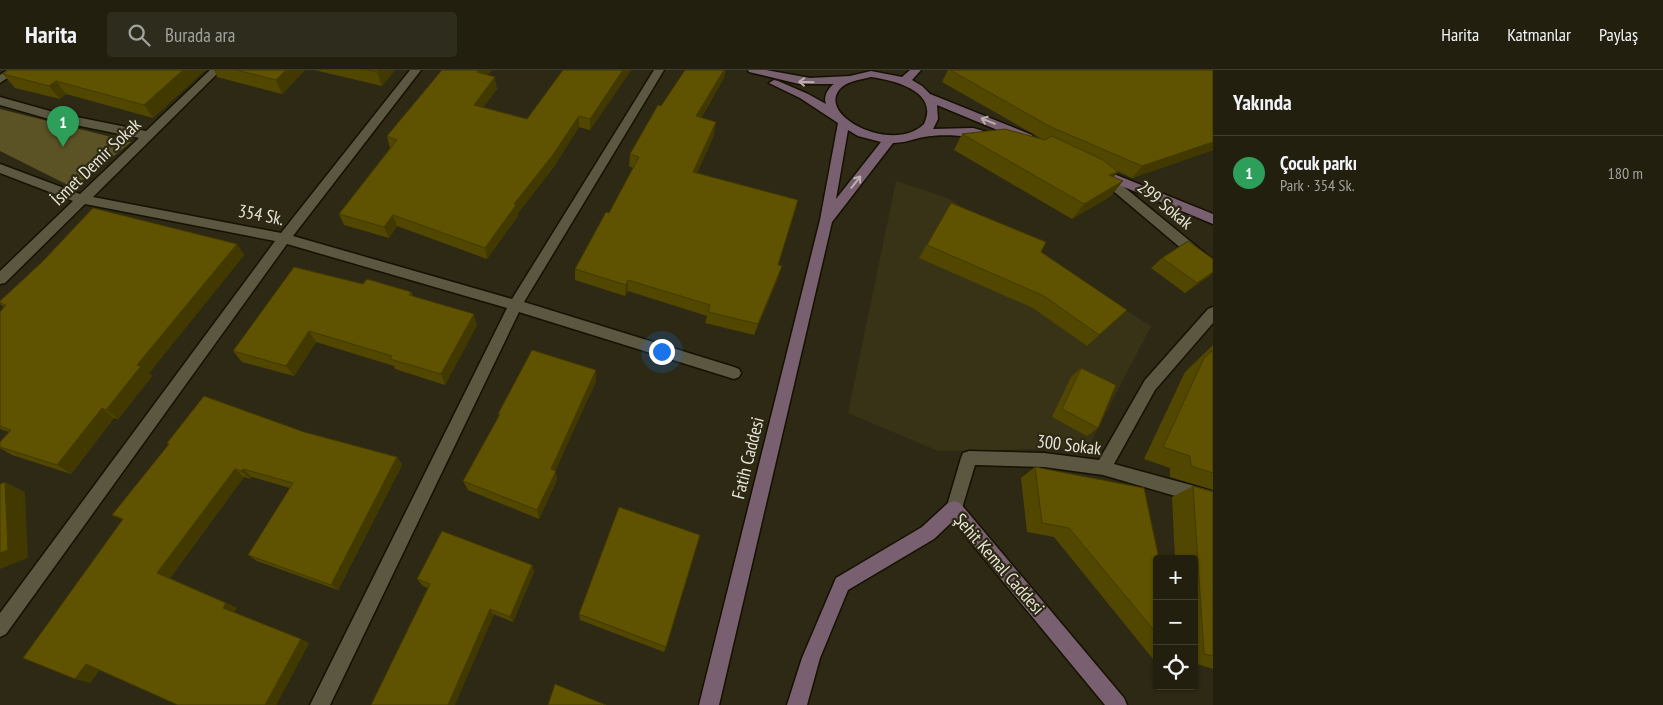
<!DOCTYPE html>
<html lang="tr">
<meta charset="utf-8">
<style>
body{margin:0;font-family:"PT Sans Narrow",sans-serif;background:#2e2c1d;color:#f1f3f6}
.controls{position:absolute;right:15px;bottom:15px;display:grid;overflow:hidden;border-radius:5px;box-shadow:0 1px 4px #0004}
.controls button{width:45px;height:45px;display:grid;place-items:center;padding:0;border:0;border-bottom:1px solid #3f3d2f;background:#221f0f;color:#f1f3f6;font:25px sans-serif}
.you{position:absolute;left:661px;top:281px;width:18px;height:18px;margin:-12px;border:4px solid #fff;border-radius:50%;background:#1a73e8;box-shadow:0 0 0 8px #1a73e833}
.badge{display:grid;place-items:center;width:32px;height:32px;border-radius:50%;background:#bca0f2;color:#fff;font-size:16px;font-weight:700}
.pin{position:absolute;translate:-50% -41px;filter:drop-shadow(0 1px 2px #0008)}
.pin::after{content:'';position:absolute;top:26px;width:18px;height:15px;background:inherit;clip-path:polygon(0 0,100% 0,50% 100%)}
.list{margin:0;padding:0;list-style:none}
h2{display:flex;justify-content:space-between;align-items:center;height:65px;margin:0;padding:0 20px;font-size:21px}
h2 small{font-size:16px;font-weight:400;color:#a2a29e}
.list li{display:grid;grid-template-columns:32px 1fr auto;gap:15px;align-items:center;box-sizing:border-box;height:75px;padding:0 20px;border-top:1px solid #3f3d2f}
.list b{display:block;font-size:19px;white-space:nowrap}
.list p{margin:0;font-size:16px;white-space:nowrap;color:#a2a29e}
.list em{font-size:16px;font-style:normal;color:#a2a29e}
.icon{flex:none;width:28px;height:28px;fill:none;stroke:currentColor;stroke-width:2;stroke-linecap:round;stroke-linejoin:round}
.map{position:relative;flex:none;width:1213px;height:635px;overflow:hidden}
header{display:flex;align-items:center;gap:30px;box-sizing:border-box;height:70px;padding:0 25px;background:#221f0f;border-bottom:1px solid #3f3d2f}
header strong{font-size:24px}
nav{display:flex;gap:28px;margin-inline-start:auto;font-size:18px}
.search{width:350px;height:45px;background:#2e2c1d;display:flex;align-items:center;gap:12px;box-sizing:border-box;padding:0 18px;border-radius:5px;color:#a2a29e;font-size:19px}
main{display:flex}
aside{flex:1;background:#221f0f}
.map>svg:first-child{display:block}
.built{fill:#383316}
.green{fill:#5b5225}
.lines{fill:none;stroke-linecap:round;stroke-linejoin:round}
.street-casing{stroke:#151101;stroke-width:3}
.secondary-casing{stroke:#151101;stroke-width:3}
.street{fill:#5b5741;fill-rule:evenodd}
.secondary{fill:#786070;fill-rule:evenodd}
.wall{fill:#524700}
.shaded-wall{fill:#423900}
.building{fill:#5f5200;stroke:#423900}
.oneway{stroke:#bbb0ae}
.labels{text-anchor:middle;stroke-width:4.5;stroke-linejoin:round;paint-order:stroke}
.street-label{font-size:18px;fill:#e7e5d8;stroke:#2d2914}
</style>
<header>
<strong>Harita</strong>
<div class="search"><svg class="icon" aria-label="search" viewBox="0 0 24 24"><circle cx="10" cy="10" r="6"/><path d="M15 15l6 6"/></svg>Burada ara</div>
<nav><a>Harita</a><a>Katmanlar</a><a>Paylaş</a></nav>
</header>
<main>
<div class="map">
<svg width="1213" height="635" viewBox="0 0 1213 635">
<rect width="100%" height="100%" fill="#2d2914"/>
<path class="built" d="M896,111L948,128L1151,256L1088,378L938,381L848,343Z"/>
<path class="green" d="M0,39L131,72L74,118L0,81Z"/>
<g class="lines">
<g class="street-casing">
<g id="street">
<path d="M7,0H19L0,13V5Z"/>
<path d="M210,0H221L93,127L281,163L410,0H421L293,166L512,229L654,0H664L524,232L734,297L739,299L741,303L739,307L734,309L519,242L330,635H310L507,238L287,174L6,564L0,567V543L275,171L85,134L5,213L0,214V201L73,131L0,103V94L80,124L139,68L56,51L0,35V27L57,43L146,61Z"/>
<path d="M1103,102L1107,103L1213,190V202L1208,201L1099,109L1097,106L1099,103Z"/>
<path d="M1213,237V253L1155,320L1114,394L1213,421V437L1103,405L1044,397L975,395L960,445L954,447L948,445L946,439L961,388L963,383L969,381L1044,383L1099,390L1145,310L1208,239Z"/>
</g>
</g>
<g class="secondary-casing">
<g id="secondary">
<path d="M748,0H766L810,8L850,6L871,1L902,7L910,0H921L912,10L922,16L930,24L1032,65L1034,68L1032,71H1024L937,35L938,49L933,59L973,58L998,65L1000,68L994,72C974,66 944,63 924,67C913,69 905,73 893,73L832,152L719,635H699L820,150L838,53L800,28L769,13L774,10L778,11L808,24L826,34C823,27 828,18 834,14H799L749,2ZM871,7C893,10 940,21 924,54C894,84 818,47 839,20C846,11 860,10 871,7ZM848,60L858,66L881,72L836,129Z"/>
<path d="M1104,100L1213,144V154L1100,107L1098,104L1100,101Z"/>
<path d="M954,431L960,433L1124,628L1127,635H1105L953,451L934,469L848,520L820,588L807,635H787L802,588L836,508L922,457L948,433Z"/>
</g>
</g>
<use href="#street" class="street"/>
<use href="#secondary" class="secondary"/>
</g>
<g class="wall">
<path d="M214,0H305L282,24L217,7Z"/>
<path d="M314,0H395L382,16Z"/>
<path d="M442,0H492L487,5L497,19L483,37L527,49L629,3L590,60L579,57L553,98L518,143V146L487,189L397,156L389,168L344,155L339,144L390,78L387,66Z"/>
<path d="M948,0H1213V80L1132,108L1117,101L1114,107L1111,126L1072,149L954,80L962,64L1042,69L942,12Z"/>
<path d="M202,3L153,48L66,24L60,29L15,18L3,4Z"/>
<path d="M724,8L701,48L714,65L697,103L778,195V208L754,265L705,253L707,246L628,221L625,226L575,210V199L609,143L633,98L629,96L630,84Z"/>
<path d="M951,133L1041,182L1127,240L1087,276L1033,238L919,188Z"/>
<path d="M237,174L244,185L149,303L152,306L118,349L114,348L71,404L12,385L0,378V372L9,362L0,359V242L4,237L0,234V231Z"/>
<path d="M1162,188L1211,205L1185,223L1151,198Z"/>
<path d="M363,214L411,222L413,226L477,255L445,315L395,299L394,296L316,272L294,306L242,292L233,281Z"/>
<path d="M1213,275V420L1170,407V398L1144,389L1185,302Z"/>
<path d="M1081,298L1098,358L1087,366L1052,347L1071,307Z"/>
<path d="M596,311L555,401L557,410L539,449L468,420L463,411L499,347L498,344Z"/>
<path d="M304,362L397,387L402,395L338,520L257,491L248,485L290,418L252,407L250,409L244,407L170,508L237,538L234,542L309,573L276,635H178L99,600L90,613L123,450L112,445L169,375L167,373Z"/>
<path d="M1035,397L1157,489V594L1054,467L1027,462L1021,408Z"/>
<path d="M1193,416L1213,422V599L1194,593V489H1175L1172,427Z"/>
<path d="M532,495L534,502L513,552L423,516L417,509Z"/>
<path d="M579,544L666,577L664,582L580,550Z"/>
</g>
<g class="shaded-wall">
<path d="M183,0H207L202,3L153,48L144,35Z"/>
<path d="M286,0H305L282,24L276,10Z"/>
<path d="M379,0H395L382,16L377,2Z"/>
<path d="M479,0H492L479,14L477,2Z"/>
<path d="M623,0H632L629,3L590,60V49Z"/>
<path d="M724,0H726L724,8L694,59L696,46Z"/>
<path d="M495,7L497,19L476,47L474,35Z"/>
<path d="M56,11L66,24L60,29L49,16Z"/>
<path d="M579,46V57L553,98L518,143V146L487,189L485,178L514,134Z"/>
<path d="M716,52L714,65L691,115L693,102Z"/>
<path d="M1213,72V80L1132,108L1142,96Z"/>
<path d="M1118,102L1105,117L1109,105Z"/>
<path d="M1123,111L1111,126L1072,149L1084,134Z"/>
<path d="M393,145L397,156L389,168L384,157Z"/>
<path d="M237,174L244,185L149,303L152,306L118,349L106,340L137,295Z"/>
<path d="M782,196L778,208L754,265L758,254Z"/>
<path d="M1213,202V203L1211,205L1185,223L1197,213Z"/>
<path d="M628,210V221L625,226L626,215Z"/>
<path d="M474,244L477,255L445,315L441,304Z"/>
<path d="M309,261L316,272L294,306L286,296Z"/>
<path d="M596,300V311L552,408L551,399Z"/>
<path d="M102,338L114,348L71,404L57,395Z"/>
<path d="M397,387L402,395L338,520L331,515Z"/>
<path d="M235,399L244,407L169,509L157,503Z"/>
<path d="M243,399L252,407L250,409L241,401Z"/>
<path d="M556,401L557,410L539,449L537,440Z"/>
<path d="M5,412L25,422L28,488L0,499V483Z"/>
<path d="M532,495L534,502L513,552L510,547Z"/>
<path d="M226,533L237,538L233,543L223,538Z"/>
<path d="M490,539L494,545L455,635H448Z"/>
<path d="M301,569L309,573L276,635H265Z"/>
<path d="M86,594L100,597L90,613L75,609Z"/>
</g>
<g class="building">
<path d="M9,0H183L144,35L56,11L49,16L3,4Z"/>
<path d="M236,0H286L276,10Z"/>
<path d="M367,0H379L377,2Z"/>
<path d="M442,0H479L477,2L495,7L474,35L527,49L563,0H623L590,49L579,46L552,86L514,134L516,135L485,178L393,145L384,157L339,144L397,70L387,66Z"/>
<path d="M685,0H724L696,46L716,52L693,102L798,130L778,195L782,196L758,254L708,242L710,235L628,210L626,215L575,199L606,142L609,143L639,87L630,84L658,35L661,36Z"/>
<path d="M950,0H1213V72L1142,96L1049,56Z"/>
<path d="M1005,59L1045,70L1052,66L1103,90L1118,102L1109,105L1123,111L1084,134L962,64Z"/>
<path d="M951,133L1046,172L1041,182L1127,240L1099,265L1044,226L927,175Z"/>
<path d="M93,138L237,174L137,295L141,296L106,340L102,338L57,395L0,377V372L11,360L0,356V242L6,235L0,233V231L42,192Z"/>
<path d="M1188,171L1213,189V202L1197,213L1162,188Z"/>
<path d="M294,197L363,214L367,209L411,222L409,225L474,244L441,304L390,289L392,286L309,261L286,296L233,281Z"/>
<path d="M532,280L596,300L551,399L556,401L537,440L463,411L500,344H498Z"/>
<path d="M1213,280V403L1191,396L1190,386L1163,377L1204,288Z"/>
<path d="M1081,298L1116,315L1098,358L1062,339Z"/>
<path d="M204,326L304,362L397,387L331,515L248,485L293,413L243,399L241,401L235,399L157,503L226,533L223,538L301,569L265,635H178L86,594L75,609L23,588L123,449L112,445L169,374L167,373Z"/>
<path d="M1035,397L1144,418L1159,489H1157V564L1069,458L1042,453Z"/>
<path d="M5,412L8,480L0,483V414Z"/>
<path d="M1193,416L1213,422V586L1204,584Z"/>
<path d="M619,437L700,465L666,577L579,544Z"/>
<path d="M442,461L532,495L510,547L490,539L448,635H371L430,514L417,509Z"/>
<path d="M555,614L606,635H548Z"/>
</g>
<defs><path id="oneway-shaft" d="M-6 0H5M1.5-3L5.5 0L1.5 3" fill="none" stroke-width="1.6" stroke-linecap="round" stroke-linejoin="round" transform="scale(1.25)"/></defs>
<g class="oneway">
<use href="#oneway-shaft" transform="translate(806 12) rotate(-178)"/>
<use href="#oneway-shaft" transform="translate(988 51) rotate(-158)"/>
<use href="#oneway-shaft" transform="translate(856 112) rotate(-52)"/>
</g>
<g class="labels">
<g class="street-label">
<text transform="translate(96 92) rotate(-44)" y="6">İsmet Demir Sokak</text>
<text transform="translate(1165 135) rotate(39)" y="6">299 Sokak</text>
<text transform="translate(261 145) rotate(11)" y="6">354 Sk.</text>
<text transform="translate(1069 375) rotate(7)" y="6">300 Sokak</text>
<text transform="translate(748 388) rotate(-76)" y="6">Fatih Caddesi</text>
<text transform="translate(999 494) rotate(49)" y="6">Şehit Kemal Caddesi</text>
</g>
</g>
</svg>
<div class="controls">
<button>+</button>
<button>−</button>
<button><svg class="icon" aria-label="locate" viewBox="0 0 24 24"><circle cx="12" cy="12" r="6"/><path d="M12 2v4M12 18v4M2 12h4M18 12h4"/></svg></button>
</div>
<div class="you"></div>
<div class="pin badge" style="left:63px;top:77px;background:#2e9e5b">1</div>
</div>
<aside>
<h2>Yakında<small></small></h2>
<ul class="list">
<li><span class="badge" style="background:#2e9e5b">1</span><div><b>Çocuk parkı</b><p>Park · 354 Sk.</p></div><em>180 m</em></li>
</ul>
</aside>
</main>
